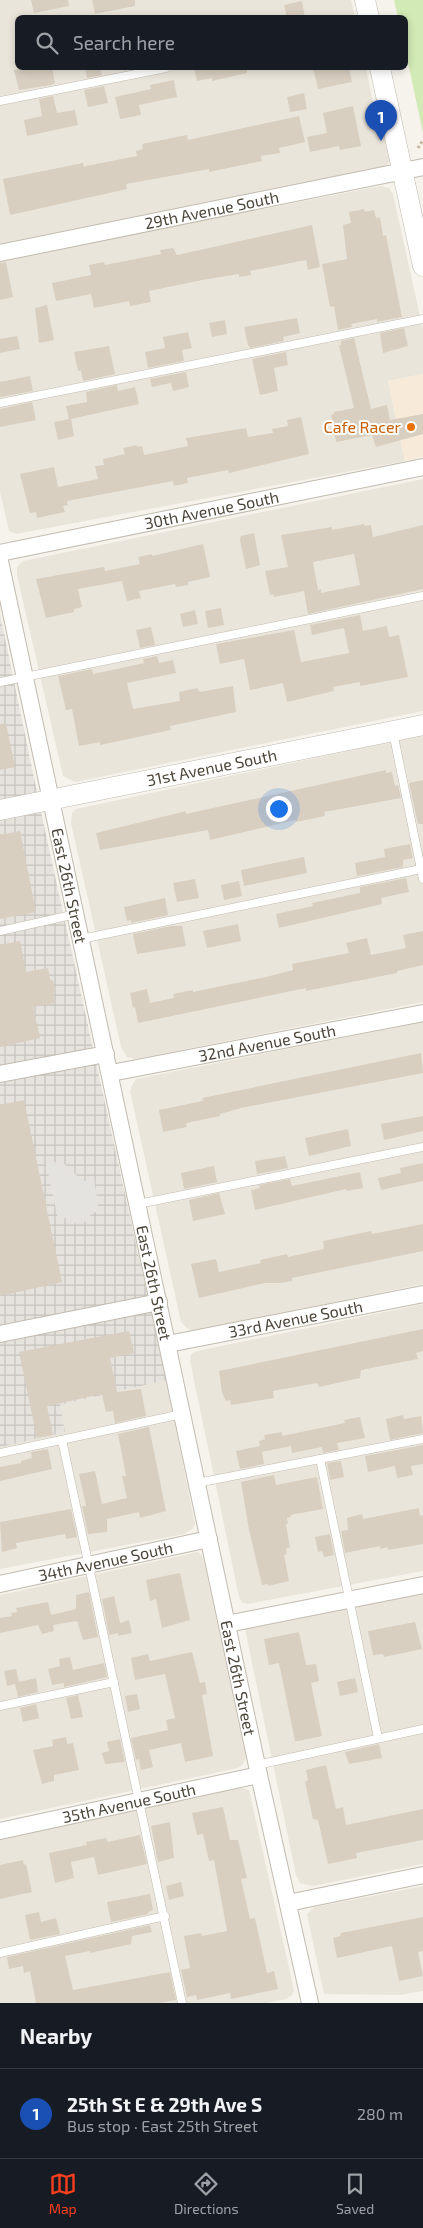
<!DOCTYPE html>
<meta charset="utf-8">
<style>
body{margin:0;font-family:"Exo 2",sans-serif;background:#242831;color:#f1f3f6}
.you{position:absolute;left:278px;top:808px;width:18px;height:18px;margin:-12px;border:4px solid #fff;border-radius:50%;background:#1a73e8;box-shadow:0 0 0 8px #1a73e833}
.badge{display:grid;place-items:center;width:32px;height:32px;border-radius:50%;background:#fc3f1d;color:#fff;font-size:16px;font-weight:700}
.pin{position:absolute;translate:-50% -41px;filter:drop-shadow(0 1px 2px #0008)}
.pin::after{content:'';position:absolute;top:26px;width:18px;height:15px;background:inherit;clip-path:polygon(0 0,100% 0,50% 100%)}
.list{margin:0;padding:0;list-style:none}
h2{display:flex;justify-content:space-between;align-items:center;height:65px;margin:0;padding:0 20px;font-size:21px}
h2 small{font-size:16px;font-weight:400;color:#9ea1a6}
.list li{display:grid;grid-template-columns:32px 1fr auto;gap:15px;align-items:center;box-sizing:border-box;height:90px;padding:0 20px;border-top:1px solid #363941}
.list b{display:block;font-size:19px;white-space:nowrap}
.list p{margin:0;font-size:16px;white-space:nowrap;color:#9ea1a6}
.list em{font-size:16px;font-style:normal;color:#9ea1a6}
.icon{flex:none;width:28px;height:28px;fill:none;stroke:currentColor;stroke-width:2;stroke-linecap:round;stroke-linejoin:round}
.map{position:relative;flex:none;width:423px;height:2003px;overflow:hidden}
.search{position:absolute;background:#171b24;box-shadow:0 2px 8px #0003;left:15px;right:15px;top:15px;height:55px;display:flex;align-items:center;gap:12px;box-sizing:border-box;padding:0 18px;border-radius:8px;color:#9ea1a6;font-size:19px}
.sheet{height:155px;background:#171b24}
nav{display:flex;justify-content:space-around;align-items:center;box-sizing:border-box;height:70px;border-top:1px solid #363941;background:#171b24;font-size:14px;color:#9ea1a6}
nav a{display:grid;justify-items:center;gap:2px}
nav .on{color:#fc3f1d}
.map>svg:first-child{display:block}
.residential{fill:#eae5da}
.commercial{fill:#f7ead8}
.industrial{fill:url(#industrial-grid)}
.green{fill:#d2eab5}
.parking{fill:#e5e3e0}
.building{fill:#d8cfc1;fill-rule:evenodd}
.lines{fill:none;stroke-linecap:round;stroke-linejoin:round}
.service-casing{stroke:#c2bbae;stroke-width:9}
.minor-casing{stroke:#c2bbae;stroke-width:18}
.tertiary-casing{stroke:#c2bbae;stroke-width:21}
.path{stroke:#c4b79f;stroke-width:3;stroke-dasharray:2.5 2.5;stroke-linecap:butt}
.service{stroke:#fff;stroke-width:8}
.minor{stroke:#fff;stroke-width:16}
.tertiary{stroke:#fff;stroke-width:20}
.food-dot{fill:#e8710a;stroke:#fff;stroke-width:2}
.labels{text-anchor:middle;stroke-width:4;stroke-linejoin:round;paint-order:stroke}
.street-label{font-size:16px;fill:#4b4439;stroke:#fff}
.food-label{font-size:16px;fill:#c56008;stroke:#fff;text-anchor:end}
</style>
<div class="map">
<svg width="423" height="2003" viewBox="0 0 423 2003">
<defs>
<pattern id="industrial-grid" width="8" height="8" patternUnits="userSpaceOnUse" patternTransform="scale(1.25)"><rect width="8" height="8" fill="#e6e2dd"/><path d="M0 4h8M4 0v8" fill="none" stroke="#c7c3be"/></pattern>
</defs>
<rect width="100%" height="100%" fill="#f6f3ec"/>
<g class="residential">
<path d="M0,0H351L355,17L18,18V68H366L378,127L389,146L390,162L385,166L0,244Z"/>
<path d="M381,186L389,188L393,194L423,330V374L388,381L405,461L16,534L9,531L0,492V260Z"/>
<path d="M423,479V711L75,782L63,776L17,575V567L23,561Z"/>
<path d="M423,735V1002L136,1059L127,1057L121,1047L71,823L72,813L76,809Z"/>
<path d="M423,1022V1284L192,1331L187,1328L181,1322L130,1091L132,1085L136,1079Z"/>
<path d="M423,1304V1571L248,1604L243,1603L239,1597L190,1361L191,1354L197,1351Z"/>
<path d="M166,1380L195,1524L192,1529L184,1534L0,1569V1447L64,1432L59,1405Z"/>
<path d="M198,1552L203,1557L246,1758L243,1764L238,1768L0,1819V1595Z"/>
<path d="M423,1590V1864L313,1886L300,1883L296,1875L245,1629Z"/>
<path d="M239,1787L249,1790L294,1990L292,1995L286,1999L266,2003H0V1837Z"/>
<path d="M423,1886V1991L400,1995L324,1994L307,1914L311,1910L315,1907Z"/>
</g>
<path class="commercial" d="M423,374V457L405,461L388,381Z"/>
<path class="industrial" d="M0,614L43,821L166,1380L60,1405L65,1432L0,1447Z"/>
<path class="green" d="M394,0H423V133L406,53V18L398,17Z"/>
<path class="parking" d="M61,1161L83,1181L94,1179L99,1211L91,1213L90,1221L71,1224L65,1218L58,1219L46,1164Z"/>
<g class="building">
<path d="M31,0H68L69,6L34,13Z"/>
<path d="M92,0H135V6L95,14Z"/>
<path d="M302,1L305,18H287L284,5Z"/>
<path d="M25,68H52L55,83L51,85L19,90L14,70Z"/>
<path d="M85,68H100L102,75L87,78Z"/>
<path d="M194,68H247V73L212,81V78L197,81Z"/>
<path d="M313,68H349L352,82L318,89Z"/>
<path d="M174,80L177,97L139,105L141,115L120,119L115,97L151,89L150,85Z"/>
<path d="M104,86L108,103L88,107L84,90Z"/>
<path d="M304,93L307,109L290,112L287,97Z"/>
<path d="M53,96L57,113L75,110L78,125L27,136L24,120L42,116L39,99Z"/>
<path d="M353,106L361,146L340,150L339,146L310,152L307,137L327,133L323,113Z"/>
<path d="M299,116L305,142L279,148L280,153L261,156L262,161L209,172V169L126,184L127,189L10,215L3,179L83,163L84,167L86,166L137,156L136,151L143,149L142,144L187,135L188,140Z"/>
<path d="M364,209L365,212L374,210L376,218L380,217L383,236L386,235L402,317L377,322V319L351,324L352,327L338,330L334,306L330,307L322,264L347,259L343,225L351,223L349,212Z"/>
<path d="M312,225L320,267L308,270L306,260L250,271L251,275L239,277V274L202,280L149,291L151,302L130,306L129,301L94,308L91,294L56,301L52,283L91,275L89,265L104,262L105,265L161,254L160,250L173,248L177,255Z"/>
<path d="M6,262L13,297L0,300V263Z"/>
<path d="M47,305L54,340L39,343L35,308Z"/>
<path d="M297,318L300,333L283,337L284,341L250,348L248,345L244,327Z"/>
<path d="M225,320L227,334L212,337L209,323Z"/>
<path d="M404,328L408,346L383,353L380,333Z"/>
<path d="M188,332L192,348L182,350L184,361L148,368L145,352L165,348L163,337Z"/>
<path d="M17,336L20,349L0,353V339Z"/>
<path d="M354,338L371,409L387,405L390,420L423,414V434L376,447L372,435L336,442L331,415L334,414V412L354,408L339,346L341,345V341Z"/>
<path d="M109,346L115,374L83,381L81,371H78L74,352Z"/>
<path d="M286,352L288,365L274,368L278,391L260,395L252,359Z"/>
<path d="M186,372L189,387L173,391L171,383L152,387L150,379Z"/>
<path d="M30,376L33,391L0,397V382Z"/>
<path d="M117,385L118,391L135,387L139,404L71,419L74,436L58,440L54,422L69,419L66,406L87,402L86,392Z"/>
<path d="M32,402L36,420L0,427V409Z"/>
<path d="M301,417L309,454L229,473L228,470L187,478L188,483L174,486L173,481L67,501L68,505L63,506L65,512L37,518L36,512L30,513L20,474L54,467L58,487L98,479L95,466L104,465L103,459L125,454L123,448L137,445V447L142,446L144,455L188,446L186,438L246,428L248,437L273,433L272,429L288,426L287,420Z"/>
<path d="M364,524L365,526L371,525L373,537L423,525V589L308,614L304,591L274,597L273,594L270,595L265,571L288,567L281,535L332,527V530ZM354,554L360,585L321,593V589L318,590L313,562Z"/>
<path d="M254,533L260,565L246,569L240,540L241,536Z"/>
<path d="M203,544L210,577L188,582V585L176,587L175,584L139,591L141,598L127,601L122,581L78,589L82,607L74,609V612L46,618L36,579L104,567L105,571L140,564L138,557L152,554V556Z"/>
<path d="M221,608L224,625L208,628L205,611Z"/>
<path d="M195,610L198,624L183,627L180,614Z"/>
<path d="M360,615L363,631L387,626L389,637L399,635L408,677L360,686V682L333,687L334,691L287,702L283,683L250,690L244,659L220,664L216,644L294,630L301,662L349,653L344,628L312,635L310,625Z"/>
<path d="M151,627L155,645L140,648L136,630Z"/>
<path d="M157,656L159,663L173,660L176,673L127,683L133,709L180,701L179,692L197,688L200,692L233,686L236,712L170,726L171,730L100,745V742L79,746L72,709L66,710L58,676L92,669L93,674L126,667L144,663L143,659Z"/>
<path d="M6,723L15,767L0,770V724Z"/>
<path d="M386,770V773L392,772L395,786L398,785L401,798L324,812L325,816L296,822L295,820L210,840L208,830L100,850L96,833L170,815L186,811V814Z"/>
<path d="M423,780V824H418L409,783Z"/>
<path d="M20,831L36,912L0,919V835Z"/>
<path d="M410,844L413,858L403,860V867L357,876L355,863L385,857L384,849Z"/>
<path d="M304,857L307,873L244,886L241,870Z"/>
<path d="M406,878L409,892L381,898L382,904L279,928L276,914L313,906L312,903L360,893V887Z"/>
<path d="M195,879L199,898L177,902L173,883Z"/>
<path d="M239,881L242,896L224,900L221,885Z"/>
<path d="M165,898L168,915L131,923V920L127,921L124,907Z"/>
<path d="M238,924L241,941L207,948L203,931Z"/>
<path d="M171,926H182L186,946L137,954L133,934Z"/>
<path d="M423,931V965L397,971V973L306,991V988L138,1023L135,1007L133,1008L130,993L147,989L150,1003L174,998L173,994L193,990V992L266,977L293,970L292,964L349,953L346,943L367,938L371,955L406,948L403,935Z"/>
<path d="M20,941L26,972L48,968L50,979L53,981L55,987L53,995L55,1003L33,1007L40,1038L0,1047V945Z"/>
<path d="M421,1053L423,1073L241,1108L220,1114V1116L186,1123L187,1127L163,1132L159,1110L203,1101L202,1098Z"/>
<path d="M24,1100L62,1282L0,1296V1105Z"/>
<path d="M423,1116V1131L384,1140L381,1124Z"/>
<path d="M348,1129L351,1146L309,1156L305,1138Z"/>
<path d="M285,1156L288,1168L257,1174L255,1161Z"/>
<path d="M423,1163V1181L381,1190L378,1178L401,1173L400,1168Z"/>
<path d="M214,1166L217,1182L184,1189L181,1173Z"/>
<path d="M360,1172L363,1188L347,1191L346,1189L255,1210L251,1190L260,1188L259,1185L290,1179L292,1186Z"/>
<path d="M219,1193L225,1214L193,1221L189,1200Z"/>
<path d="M423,1224V1251L292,1278V1281L280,1283H265L199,1298L191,1264L216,1259L219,1272L261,1263L260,1260L287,1254L288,1257L324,1249L323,1241L371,1231L372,1234Z"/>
<path d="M423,1329V1351L416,1353L418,1359L361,1370L360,1378L319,1387L317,1383L273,1391L274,1398L231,1405L230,1400L226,1401L222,1393L219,1371Z"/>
<path d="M129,1331L134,1353L110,1358L117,1392L141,1389L146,1416L115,1423L113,1411L106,1412L102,1394L47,1406L53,1435L37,1438L19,1352Z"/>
<path d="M403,1415L404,1419L421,1416L423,1433L390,1440L386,1419Z"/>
<path d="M360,1417L365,1438L337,1443L339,1450L323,1453L322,1447L292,1453L291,1446L262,1452L264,1464L240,1469L236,1451L260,1446L259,1441L265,1439L264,1435L282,1432V1436L345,1423L344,1420Z"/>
<path d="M149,1427L166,1511L140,1518L139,1512L107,1519V1532L88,1534L82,1506H86L79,1474L95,1471L102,1504L127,1498L122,1476H126L118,1434Z"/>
<path d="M423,1445V1464L411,1466L413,1475L397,1478L395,1466L368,1472L365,1456Z"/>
<path d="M48,1449L52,1469L0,1481V1467L21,1463V1461L32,1458L31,1452Z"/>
<path d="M341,1461L344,1477L330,1480L327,1463Z"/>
<path d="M274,1475L276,1485L317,1477L323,1509L290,1515L291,1517L287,1518L288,1524H286L290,1548H286L287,1554L284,1555L289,1581L268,1586V1584L262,1585L249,1530L241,1482Z"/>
<path d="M419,1508L420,1516L423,1515V1544L388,1550V1547L380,1549V1546L345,1553L341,1531L348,1530L347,1518L362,1514L363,1519Z"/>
<path d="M71,1509L77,1537L66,1539L65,1534L16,1543L17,1548L2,1552L0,1522Z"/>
<path d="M330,1534L334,1555L324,1557L322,1551L318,1552L315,1537Z"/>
<path d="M180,1573L190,1620L162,1628L156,1599L150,1601L146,1580Z"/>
<path d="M89,1592L98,1637L83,1640L77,1621L53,1625L54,1631L42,1634L38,1625L0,1633V1618L12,1616L11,1613L17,1612L16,1608L48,1602L51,1615L76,1609V1595Z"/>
<path d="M114,1596L120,1623L129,1620L132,1633L118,1636V1633L109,1635L102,1599Z"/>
<path d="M415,1622L422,1649L384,1657L383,1654L373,1655L368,1631Z"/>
<path d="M299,1632L306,1665L316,1664L319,1681L311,1683L322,1736L298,1741H295L279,1663L269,1665L264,1639Z"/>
<path d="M192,1652L200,1683L205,1682L207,1694L202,1695L213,1756L185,1762L181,1743L149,1750L153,1767L141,1770L139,1759L136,1760L131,1738L168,1730L166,1720L175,1718L165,1674L135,1680L131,1658L148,1654L150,1661Z"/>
<path d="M70,1657L73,1670L104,1663L107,1677L64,1687V1683L52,1685L48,1669L60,1666L59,1659Z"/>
<path d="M16,1669L19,1682L36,1678L38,1692L18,1697L15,1684L7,1686L4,1671Z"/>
<path d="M355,1678L358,1692L340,1696L337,1682Z"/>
<path d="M137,1694L140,1709L128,1712L125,1696Z"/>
<path d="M78,1695L83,1717L71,1719L66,1698Z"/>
<path d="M36,1704L39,1718L23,1722L20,1708Z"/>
<path d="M66,1737L67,1744L73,1743L79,1770L54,1775V1781L42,1784L33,1750L53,1746L52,1740Z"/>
<path d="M120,1739L125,1762L105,1764L102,1753L109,1751L107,1742Z"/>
<path d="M379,1744L382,1758L349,1764L345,1752Z"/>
<path d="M326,1765L336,1809L343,1807L346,1825L423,1809V1840L356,1853L357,1858L328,1864L318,1820L313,1819L305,1782L308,1780L306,1770Z"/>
<path d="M223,1807L230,1840H238L247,1878L241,1879L250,1919L255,1918L267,1973L274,1971L278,1989L231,1999L230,1993L197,2000L196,1995L187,1997L181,1970L190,1968L184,1936L201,1933L202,1936L227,1931L214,1860L209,1861L203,1834L197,1835L192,1813Z"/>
<path d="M170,1822L174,1858L158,1862L151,1826Z"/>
<path d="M140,1835L147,1864L98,1875L94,1857L71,1862L74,1878L55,1883L49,1853L87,1845L86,1842L106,1838L108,1842Z"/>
<path d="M23,1860L24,1865L26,1864L32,1892L0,1899V1865Z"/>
<path d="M181,1882L184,1896L169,1900L166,1886Z"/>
<path d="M150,1894L153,1910L148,1912V1914L111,1922L107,1902Z"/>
<path d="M39,1912L41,1922L56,1918L60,1934L30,1940L25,1915Z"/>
<path d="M423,1917V1951L418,1952L423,1976L399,1981L392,1946L337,1958L333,1938L340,1936L341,1933Z"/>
<path d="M150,1925L152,1932L132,1936L131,1944L90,1953V1951L65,1956L73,1990L170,1972L176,2000L160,2003H36L30,1971L24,1973L23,1966L9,1969L7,1957Z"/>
</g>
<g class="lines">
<g class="service-casing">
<g id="service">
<path d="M0,101L166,68"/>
<path d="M0,403L423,319"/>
<path d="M0,682L423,596"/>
<path d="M393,732L423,879"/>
<path d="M0,931L76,914"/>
<path d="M81,939L421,869"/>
<path d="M138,1204L423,1147"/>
<path d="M62,1440L182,2003"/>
<path d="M0,1453L182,1414"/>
<path d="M320,1459L378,1738"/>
<path d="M197,1483L423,1439"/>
<path d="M0,1706L114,1682"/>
<path d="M257,1765L423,1729"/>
<path d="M0,1953L165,1916"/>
</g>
</g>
<g class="minor-casing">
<g id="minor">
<path id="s1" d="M0,253L423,167"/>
<path id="s2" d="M0,553L423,467"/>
<path id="s3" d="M0,561L259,1775L310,2003"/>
<path id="s4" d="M111,1073L423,1013"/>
<path d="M0,1074L106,1054"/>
<path d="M0,1334L159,1302"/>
<path id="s5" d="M168,1344L423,1294"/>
<path id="s6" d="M0,1584L209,1539"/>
<path d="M227,1624L423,1585"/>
<path id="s7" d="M0,1831L259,1775"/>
<path d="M288,1903L423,1875"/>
</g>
</g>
<g class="tertiary-casing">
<g id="tertiary">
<path d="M365,0L369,18"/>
<path d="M380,68L423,266"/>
<path id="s8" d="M0,810L423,725"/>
</g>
</g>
<path class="path" d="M418,148L423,140"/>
<use href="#service" class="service"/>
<use href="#minor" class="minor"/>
<use href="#tertiary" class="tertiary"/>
</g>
<circle class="food-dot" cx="411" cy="427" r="5"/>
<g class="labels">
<g class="street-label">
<text dy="6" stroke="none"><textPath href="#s1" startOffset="216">29th Avenue South</textPath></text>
<text dy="6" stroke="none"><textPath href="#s2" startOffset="216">30th Avenue South</textPath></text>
<text dy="6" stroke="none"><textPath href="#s8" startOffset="216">31st Avenue South</textPath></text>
<text dy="6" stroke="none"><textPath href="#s3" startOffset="332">East 26th Street</textPath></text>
<text dy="6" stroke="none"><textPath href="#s4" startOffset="159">32nd Avenue South</textPath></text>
<text dy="6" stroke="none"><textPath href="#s3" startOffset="738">East 26th Street</textPath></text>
<text dy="6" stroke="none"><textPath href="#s5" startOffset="130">33rd Avenue South</textPath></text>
<text dy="6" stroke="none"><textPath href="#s6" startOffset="108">34th Avenue South</textPath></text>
<text dy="6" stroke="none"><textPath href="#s3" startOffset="1142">East 26th Street</textPath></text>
<text dy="6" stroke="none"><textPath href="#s7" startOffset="132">35th Avenue South</textPath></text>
</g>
<g class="food-label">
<text x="401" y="433">Cafe Racer</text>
</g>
</g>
</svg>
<div class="you"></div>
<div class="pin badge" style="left:381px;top:141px;background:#1a4fb4">1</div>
<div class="search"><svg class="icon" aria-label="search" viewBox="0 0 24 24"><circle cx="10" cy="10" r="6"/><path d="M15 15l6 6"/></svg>Search here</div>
</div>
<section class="sheet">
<h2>Nearby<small></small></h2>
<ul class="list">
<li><span class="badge" style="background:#1a4fb4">1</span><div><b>25th St E &amp; 29th Ave S</b><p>Bus stop · East 25th Street</p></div><em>280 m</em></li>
</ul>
</section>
<nav>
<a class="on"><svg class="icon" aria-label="map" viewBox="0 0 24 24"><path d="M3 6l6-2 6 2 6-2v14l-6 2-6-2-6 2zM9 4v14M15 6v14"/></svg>Map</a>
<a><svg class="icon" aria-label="directions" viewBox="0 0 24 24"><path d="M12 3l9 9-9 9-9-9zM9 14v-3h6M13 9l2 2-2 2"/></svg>Directions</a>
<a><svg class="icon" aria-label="saved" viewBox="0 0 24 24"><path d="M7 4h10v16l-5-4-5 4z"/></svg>Saved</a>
</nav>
